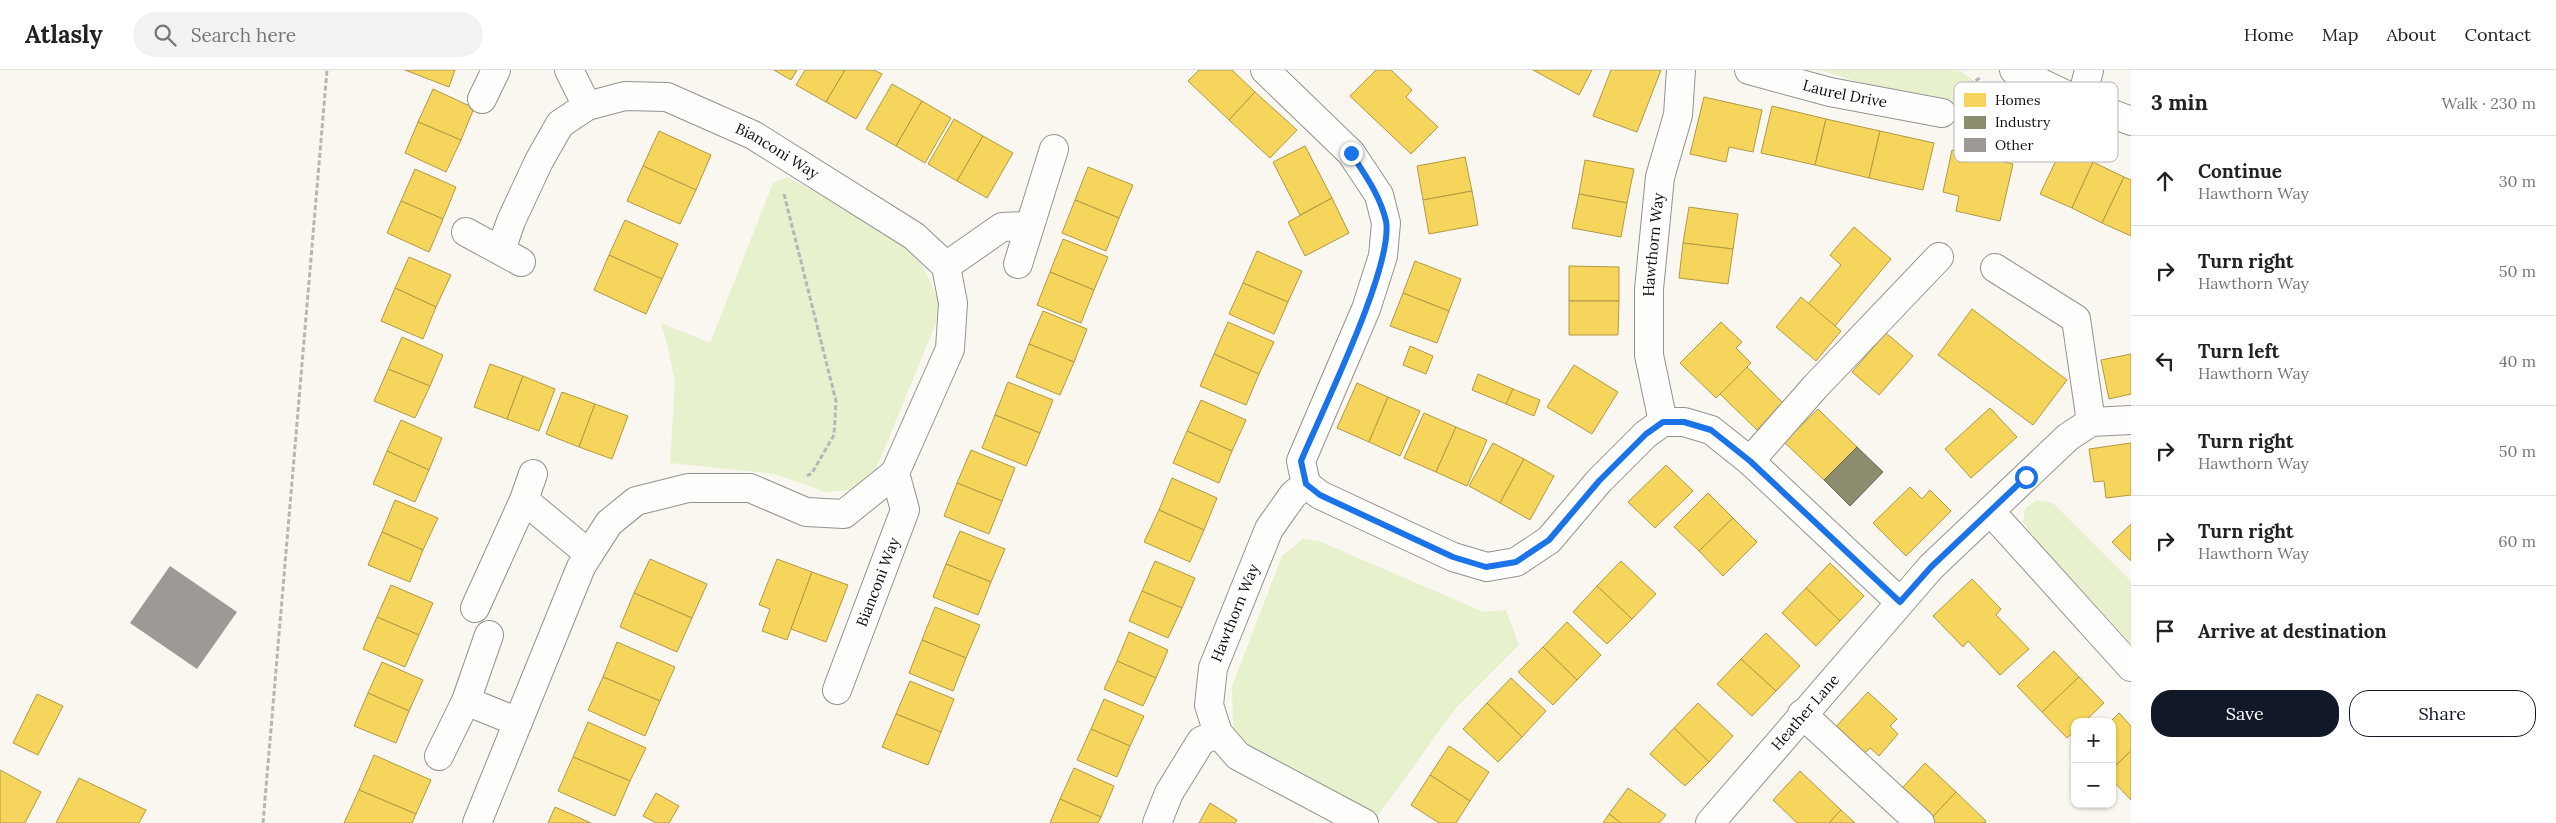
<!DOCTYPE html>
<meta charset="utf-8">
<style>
body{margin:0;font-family:Lora,serif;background:#f2f2f2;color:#222}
.controls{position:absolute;right:15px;bottom:15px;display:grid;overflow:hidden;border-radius:10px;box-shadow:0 1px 4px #0004}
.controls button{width:45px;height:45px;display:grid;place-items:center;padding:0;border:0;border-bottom:1px solid #e0e0e0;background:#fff;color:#222;font:25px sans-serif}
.stop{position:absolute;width:15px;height:15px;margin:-11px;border:4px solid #1a73e8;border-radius:50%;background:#fff}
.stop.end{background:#1a73e8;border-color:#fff;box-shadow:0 1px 5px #0008}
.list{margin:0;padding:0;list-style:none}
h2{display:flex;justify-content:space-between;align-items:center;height:65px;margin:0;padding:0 20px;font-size:21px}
h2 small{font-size:16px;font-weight:400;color:#767676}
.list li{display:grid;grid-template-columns:32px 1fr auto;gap:15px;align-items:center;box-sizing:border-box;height:90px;padding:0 20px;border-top:1px solid #e0e0e0}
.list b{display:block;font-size:19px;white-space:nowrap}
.list p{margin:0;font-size:16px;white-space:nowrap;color:#767676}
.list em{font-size:16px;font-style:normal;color:#767676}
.actions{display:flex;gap:10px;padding:15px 20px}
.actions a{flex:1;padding:11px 0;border:1px solid #111827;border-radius:20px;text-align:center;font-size:18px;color:#111827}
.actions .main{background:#111827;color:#fff}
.icon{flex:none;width:28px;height:28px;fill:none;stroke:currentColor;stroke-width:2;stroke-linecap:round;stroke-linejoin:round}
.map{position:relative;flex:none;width:2131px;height:753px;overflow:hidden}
header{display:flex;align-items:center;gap:30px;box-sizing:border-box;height:70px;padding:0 25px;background:#fff;border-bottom:1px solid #e0e0e0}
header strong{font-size:24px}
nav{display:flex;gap:28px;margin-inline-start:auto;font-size:18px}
.search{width:350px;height:45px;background:#f2f2f2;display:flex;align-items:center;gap:12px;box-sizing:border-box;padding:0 18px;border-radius:28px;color:#767676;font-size:19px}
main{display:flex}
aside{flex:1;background:#fff}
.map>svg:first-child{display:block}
.green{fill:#e7f1ce}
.homes{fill:#f6d55c;stroke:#b09944}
.industry{fill:#8c8c6e;stroke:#666651}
.building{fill:#9d9a96}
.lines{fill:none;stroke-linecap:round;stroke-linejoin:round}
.minor-casing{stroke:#93928f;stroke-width:30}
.path{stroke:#b7b6b5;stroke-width:3;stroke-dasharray:5 2.5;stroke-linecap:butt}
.minor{stroke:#fefefd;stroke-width:28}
.route{stroke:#1a73e8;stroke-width:6}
.labels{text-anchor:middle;stroke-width:5;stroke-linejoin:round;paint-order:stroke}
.street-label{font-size:15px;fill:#0c0c0c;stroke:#fff}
.key{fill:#fff;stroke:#b6b6b6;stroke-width:1}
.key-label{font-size:14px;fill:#0c0c0c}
</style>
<header>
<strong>Atlasly</strong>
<div class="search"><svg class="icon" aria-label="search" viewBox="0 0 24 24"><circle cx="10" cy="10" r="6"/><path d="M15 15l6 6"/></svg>Search here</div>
<nav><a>Home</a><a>Map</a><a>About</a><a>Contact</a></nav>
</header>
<main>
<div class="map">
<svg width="2131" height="753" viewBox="0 0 2131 753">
<rect width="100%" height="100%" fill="#faf7f0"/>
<g class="green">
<path d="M1820,0H1959L2053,67L2045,81L2033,87L1945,33L1874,17Z"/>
<path d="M788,107L895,167L922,195L938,229L936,253L877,397L851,420L825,422L775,404L670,393L675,313L668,277L661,253L710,273L773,113Z"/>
<path d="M2036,430L2053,433L2131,511V574L2101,541L2059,501L2023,452L2025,439Z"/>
<path d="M1303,469L1319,471L1484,542L1506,540L1519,575L1456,638L1374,751L1266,691L1233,660L1232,616L1282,486Z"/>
</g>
<g class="homes">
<path d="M405,0H455L449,17Z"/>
<path d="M774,0H797L791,10Z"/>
<path d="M805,0H845L826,32L796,15Z"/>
<path d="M845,0H874L882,4L856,49L826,32Z"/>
<path d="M1199,0H1232L1255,22L1229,50L1188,11Z"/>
<path d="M1376,0H1391L1412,20L1406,27L1438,57L1411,84L1350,26Z"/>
<path d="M1533,0H1592L1579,25Z"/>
<path d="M1611,0H1661L1637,62L1593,46Z"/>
<path d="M892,14L922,31L896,76L866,59Z"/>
<path d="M433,19L474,38L461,70L418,52Z"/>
<path d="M1255,22L1297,60L1270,88L1229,50Z"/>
<path d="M1704,27L1762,40L1753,82L1729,77L1726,92L1690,84Z"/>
<path d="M922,31L951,48L925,93L896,76Z"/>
<path d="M1772,36L1826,49L1815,95L1761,83Z"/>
<path d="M954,49L983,66L957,111L928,94Z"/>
<path d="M1826,49L1880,61L1869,108L1815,95Z"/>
<path d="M418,52L461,70L446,102L405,83Z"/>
<path d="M659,61L711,85L696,120L643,96Z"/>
<path d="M1880,61L1934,73L1923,120L1869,108Z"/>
<path d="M983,66L1013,83L987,128L957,111Z"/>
<path d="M1305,76L1332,128L1300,145L1273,92Z"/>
<path d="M2062,78L2093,92L2072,138L2040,124Z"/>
<path d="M1952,80L2013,94L2000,151L1956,141L1959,126L1943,122Z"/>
<path d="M1465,87L1472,121L1423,130L1417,96Z"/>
<path d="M1585,90L1634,99L1627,133L1579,124Z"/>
<path d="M2093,92L2124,107L2102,153L2072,138Z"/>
<path d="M643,96L696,120L680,154L627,131Z"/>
<path d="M1088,97L1133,115L1119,148L1075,130Z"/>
<path d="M415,99L456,117L443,149L401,131Z"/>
<path d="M2124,107L2131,110V166L2102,153Z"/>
<path d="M1472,121L1478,155L1429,164L1423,130Z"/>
<path d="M1579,124L1627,133L1621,167L1572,158Z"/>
<path d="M1332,128L1349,163L1305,186L1288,152Z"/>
<path d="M1075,130L1119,148L1106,181L1062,163Z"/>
<path d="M401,131L443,149L429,182L387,163Z"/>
<path d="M1689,137L1738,144L1733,179L1683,173Z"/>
<path d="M625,150L678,174L662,209L609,185Z"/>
<path d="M1854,157L1891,189L1835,256L1808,234L1841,195L1830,185Z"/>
<path d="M1063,169L1108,187L1094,220L1050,202Z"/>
<path d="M1683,173L1733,179L1728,214L1679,208Z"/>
<path d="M1257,181L1302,201L1288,232L1243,213Z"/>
<path d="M609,185L662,209L646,244L594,220Z"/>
<path d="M409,187L451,205L436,237L395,218Z"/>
<path d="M1415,191L1461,209L1449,241L1403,223Z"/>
<path d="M1569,196L1619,197V231H1569Z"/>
<path d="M1050,202L1094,220L1081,253L1037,235Z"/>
<path d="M1243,213L1288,232L1274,264L1229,244Z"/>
<path d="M395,218L436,237L423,269L381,251Z"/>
<path d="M1403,223L1449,241L1437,273L1390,256Z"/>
<path d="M1801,227L1841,261L1816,291L1776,257Z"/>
<path d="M1569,231H1619L1618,265H1569Z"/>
<path d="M1972,239L2067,310L2033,355L1938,285Z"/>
<path d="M1043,241L1087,259L1074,292L1029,274Z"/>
<path d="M1228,252L1274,272L1259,304L1214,284Z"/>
<path d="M1721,252L1742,272L1736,278L1751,293L1716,328L1680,293Z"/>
<path d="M1886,263L1913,286L1879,325L1852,302Z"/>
<path d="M402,267L443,285L430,316L388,299Z"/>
<path d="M1029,274L1074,292L1060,325L1016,307Z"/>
<path d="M1410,276L1433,286L1426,304L1403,295Z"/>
<path d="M1214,284L1259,304L1246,335L1200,316Z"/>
<path d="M2131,284V324L2109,329L2101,290Z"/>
<path d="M490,294L523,306L507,349L474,337Z"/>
<path d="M1574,295L1618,322L1592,364L1547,337Z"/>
<path d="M1747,297L1783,333L1757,360L1720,324Z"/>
<path d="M388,299L430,316L415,348L374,331Z"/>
<path d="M1478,304L1513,319L1506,334L1472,320Z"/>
<path d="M523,306L555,319L539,361L507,349Z"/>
<path d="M1008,312L1053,330L1040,363L995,345Z"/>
<path d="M1357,313L1388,327L1369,372L1337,358Z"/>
<path d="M1513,319L1540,330L1534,346L1506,334Z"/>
<path d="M562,322L595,334L579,377L546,364Z"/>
<path d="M1388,327L1420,341L1400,386L1369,372Z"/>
<path d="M1201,330L1246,350L1232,381L1187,361Z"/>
<path d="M595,334L628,346L612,389L579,377Z"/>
<path d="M1990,338L2017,367L1971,408L1945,379Z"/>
<path d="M1818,339L1857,377L1824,410L1784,372Z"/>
<path d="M1424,343L1456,357L1436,402L1404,388Z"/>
<path d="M995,345L1040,363L1026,396L982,378Z"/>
<path d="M401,350L442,368L429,400L387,381Z"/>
<path d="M1456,357L1487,370L1467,416L1436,402Z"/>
<path d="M1187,361L1232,381L1219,413L1173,393Z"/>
<path d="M1493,373L1524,389L1500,433L1469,416Z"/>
<path d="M2131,373V425L2106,428L2104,411L2094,412L2089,379Z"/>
<path d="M971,380L1015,398L1002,431L957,413Z"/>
<path d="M387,381L429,400L415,432L373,414Z"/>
<path d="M1524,389L1554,406L1530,450L1500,433Z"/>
<path d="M1666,395L1693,421L1655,458L1628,432Z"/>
<path d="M1172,408L1217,428L1204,460L1159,440Z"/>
<path d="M957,413L1002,431L989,464L944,446Z"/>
<path d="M1910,417L1922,429L1930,420L1951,441L1906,486L1873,453Z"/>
<path d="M1708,423L1733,448L1699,481L1674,457Z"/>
<path d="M395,430L438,448L423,480L382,462Z"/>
<path d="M1159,440L1204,460L1190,492L1144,472Z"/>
<path d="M1733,448L1757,472L1723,506L1699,481Z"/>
<path d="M2131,454V491L2112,472Z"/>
<path d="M960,461L1005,479L991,512L946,494Z"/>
<path d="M382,462L423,480L410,512L368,495Z"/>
<path d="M650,489L707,514L692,548L634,523Z"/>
<path d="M777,489L812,502L787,570L762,561L770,539L759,535Z"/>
<path d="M1155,491L1195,508L1182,538L1142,521Z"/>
<path d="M1621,491L1656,524L1632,549L1597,516Z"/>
<path d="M1830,493L1864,526L1840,551L1806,518Z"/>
<path d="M946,494L991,512L978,545L933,527Z"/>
<path d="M812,502L848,515L826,572L791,559Z"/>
<path d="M1972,509L2001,539L1996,545L2029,579L2000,605L1968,571L1963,577L1933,546Z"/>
<path d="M391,515L433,533L419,565L377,547Z"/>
<path d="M1597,516L1632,549L1607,574L1573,542Z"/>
<path d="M1806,518L1840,551L1816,576L1782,543Z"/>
<path d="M1142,521L1182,538L1168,568L1129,551Z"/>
<path d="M634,523L692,548L677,582L620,557Z"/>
<path d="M935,537L980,555L966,588L922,570Z"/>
<path d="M377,547L419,565L405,597L363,579Z"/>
<path d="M1567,552L1601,585L1577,610L1543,577Z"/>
<path d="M1129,562L1168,580L1156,608L1117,591Z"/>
<path d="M1766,563L1800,596L1776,621L1741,589Z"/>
<path d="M922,570L966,588L953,621L909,603Z"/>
<path d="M617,572L675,597L660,631L603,607Z"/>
<path d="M1543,577L1577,610L1553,635L1518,602Z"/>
<path d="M2054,581L2079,607L2042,642L2017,616Z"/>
<path d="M1741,589L1776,621L1752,646L1717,614Z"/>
<path d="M1117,591L1156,608L1143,636L1104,619Z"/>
<path d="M382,592L423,610L409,641L368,623Z"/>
<path d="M603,607L660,631L645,666L588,640Z"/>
<path d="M2079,607L2104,633L2084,652H2075V661L2067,668L2042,642Z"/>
<path d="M1511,608L1546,641L1522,667L1487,633Z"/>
<path d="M910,611L954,629L941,662L896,644Z"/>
<path d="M1868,622L1897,649L1890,656L1898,664L1879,686L1870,678L1861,687L1832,661Z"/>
<path d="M368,623L409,641L396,673L354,656Z"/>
<path d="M37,624L63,636L38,685L13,673Z"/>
<path d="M1104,629L1144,646L1130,676L1091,659Z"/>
<path d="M1487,633L1522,667L1498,692L1463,659Z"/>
<path d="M1698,633L1733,666L1709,692L1674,658Z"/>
<path d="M2119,643L2131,656V681L2112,699V652H2110Z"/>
<path d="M896,644L941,662L928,695L882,677Z"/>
<path d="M588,652L646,678L630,711L573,687Z"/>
<path d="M1674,658L1709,692L1685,716L1650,684Z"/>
<path d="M1091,659L1130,676L1117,707L1077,690Z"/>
<path d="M1449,676L1489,702L1470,731L1430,705Z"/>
<path d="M2131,681V730L2112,710V699Z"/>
<path d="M374,685L431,710L416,744L359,720Z"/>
<path d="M573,687L630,711L615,746L558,721Z"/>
<path d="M1925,693L1956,722L1927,753L1894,727Z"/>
<path d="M1074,698L1114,716L1101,747L1060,729Z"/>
<path d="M0,700L41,722L25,753H0Z"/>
<path d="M1800,701L1841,740L1829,753H1797L1773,730Z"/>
<path d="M1430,705L1470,731L1456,753H1439L1411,735Z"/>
<path d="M79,708L146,740L139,753H56Z"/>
<path d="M1628,718L1666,745L1659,753H1621L1609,744Z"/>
<path d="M359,720L416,744L412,753H344Z"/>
<path d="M1956,722L1986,751L1985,753H1927Z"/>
<path d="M656,723L679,736L669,753H656L643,746Z"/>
<path d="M1060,729L1101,747L1098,753H1050Z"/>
<path d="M1210,733L1237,750L1235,753H1199Z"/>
<path d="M555,737L591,753H548Z"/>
<path d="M1841,740L1855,753H1829Z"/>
<path d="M1609,744L1621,753H1603Z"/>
</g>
<path class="industry" d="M1857,377L1883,402L1850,436L1824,410Z"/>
<path class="building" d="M170,496L237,542L197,599L130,553Z"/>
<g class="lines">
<g class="minor-casing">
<g id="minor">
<path d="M569,0L587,36"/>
<path d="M1265,0L1351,83L1379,125L1386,153L1383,186L1366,239L1301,391L1306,414L1293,425L1269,459L1213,598L1209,635L1218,663L1238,686L1364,753"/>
<path id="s1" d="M1749,0L1830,22L1942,43"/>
<path d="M2014,0L2081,32L2131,51"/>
<path d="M482,29L496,0"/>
<path d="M2081,32L2089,0"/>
<path d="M466,162L521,192"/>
<path id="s2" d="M501,180L511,151L539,91L560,54L587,36L625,26L667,27L753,65L914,166L946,196L953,233L950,279L895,403L905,440L837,620"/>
<path d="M1018,194L1054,79"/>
<path d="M946,196L1002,157L1028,156"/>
<path d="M1995,198L2076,249L2091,352"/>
<path id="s3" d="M1663,352L1649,285V219L1660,107L1678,45L1681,0"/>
<path d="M1750,391L1815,317L1939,187"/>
<path d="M533,404L524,430L589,484L609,453L636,431L688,418H750L806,442L844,444L895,403"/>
<path d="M1306,414L1320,425L1453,487L1487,497L1516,492L1549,470L1599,411L1646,364L1663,352H1684L1711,360L1750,391L1900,532"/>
<path d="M1990,441L2131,597"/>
<path d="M475,538L524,430"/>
<path d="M489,565L466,631L518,652L581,497L589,484"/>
<path d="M1802,644L1920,753"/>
<path d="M439,686L466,631"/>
<path d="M477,753L518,652"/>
<path d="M1157,753L1169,723L1201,671L1218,663"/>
<path id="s4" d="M1710,753L1931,497L2068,367L2091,352L2131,350"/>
</g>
</g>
<g class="path">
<path d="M1963,19L1981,7"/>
<path d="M784,124L836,331L834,365L812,403L807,406"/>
<path d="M263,753L327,0"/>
</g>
<use href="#minor" class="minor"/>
</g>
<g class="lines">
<path class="route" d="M1351,83C1365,105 1380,125 1386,151C1394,196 1321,343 1301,391L1306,414L1320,425L1453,487L1486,497L1516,492L1549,470L1599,411L1646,364L1663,352H1684L1711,360L1750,391L1900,532L1931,497L2026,407"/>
</g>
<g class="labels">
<g class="street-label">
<text dy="5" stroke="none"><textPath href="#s1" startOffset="99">Laurel Drive</textPath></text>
<text dy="5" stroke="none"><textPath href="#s2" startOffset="376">Bianconi Way</textPath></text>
<text dy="5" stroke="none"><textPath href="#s3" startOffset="179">Hawthorn Way</textPath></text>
<text transform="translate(878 512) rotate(-69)" y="5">Bianconi Way</text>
<text transform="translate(1235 543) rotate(-68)" y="5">Hawthorn Way</text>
<text dy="5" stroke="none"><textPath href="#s4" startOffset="146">Heather Lane</textPath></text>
</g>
</g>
<rect x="1954" y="12" width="164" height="80" rx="8" class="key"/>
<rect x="1964" y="23" width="22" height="14" fill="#f6d55c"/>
<rect x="1964" y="46" width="22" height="13" fill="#8c8c6e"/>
<rect x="1964" y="68" width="22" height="14" fill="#9d9a96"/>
<g class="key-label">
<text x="1995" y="35">Homes</text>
<text x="1995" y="57">Industry</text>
<text x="1995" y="80">Other</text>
</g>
</svg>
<div class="controls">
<button>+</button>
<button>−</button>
</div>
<div class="stop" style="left:2026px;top:407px"></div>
<div class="stop end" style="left:1351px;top:83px"></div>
</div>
<aside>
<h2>3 min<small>Walk · 230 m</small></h2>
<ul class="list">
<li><svg class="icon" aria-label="ahead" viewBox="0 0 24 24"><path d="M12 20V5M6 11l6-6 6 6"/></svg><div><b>Continue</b><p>Hawthorn Way</p></div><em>30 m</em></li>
<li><svg class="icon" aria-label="right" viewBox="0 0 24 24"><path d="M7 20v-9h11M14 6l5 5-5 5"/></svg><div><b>Turn right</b><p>Hawthorn Way</p></div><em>50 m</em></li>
<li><svg class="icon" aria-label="left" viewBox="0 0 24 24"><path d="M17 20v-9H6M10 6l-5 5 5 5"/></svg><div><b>Turn left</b><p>Hawthorn Way</p></div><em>40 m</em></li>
<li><svg class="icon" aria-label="right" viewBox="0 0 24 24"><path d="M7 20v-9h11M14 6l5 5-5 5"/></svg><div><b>Turn right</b><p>Hawthorn Way</p></div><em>50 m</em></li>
<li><svg class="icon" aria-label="right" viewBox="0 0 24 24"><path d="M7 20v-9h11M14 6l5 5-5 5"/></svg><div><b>Turn right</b><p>Hawthorn Way</p></div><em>60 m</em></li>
<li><svg class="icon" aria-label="arrive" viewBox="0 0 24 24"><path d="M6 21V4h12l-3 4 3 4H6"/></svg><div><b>Arrive at destination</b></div></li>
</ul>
<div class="actions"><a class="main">Save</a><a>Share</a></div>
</aside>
</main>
